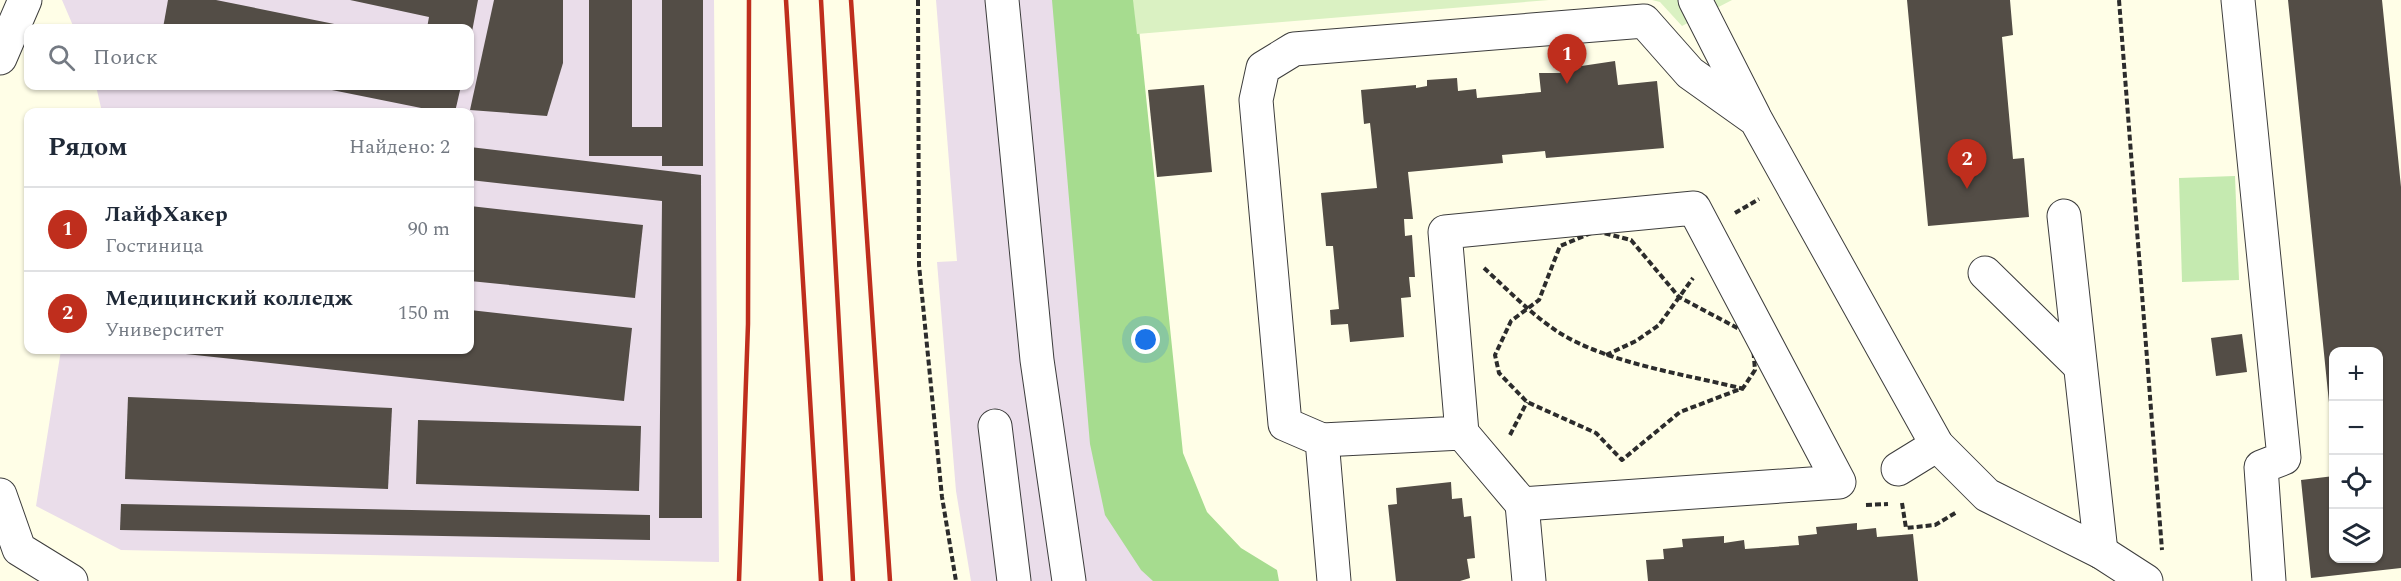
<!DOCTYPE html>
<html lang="ru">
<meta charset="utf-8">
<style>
body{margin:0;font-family:Spectral,serif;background:#f2f2f3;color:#1f2937}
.controls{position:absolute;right:18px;bottom:18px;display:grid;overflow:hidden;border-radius:12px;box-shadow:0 2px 4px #0004}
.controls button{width:54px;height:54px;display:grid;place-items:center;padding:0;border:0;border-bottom:2px solid #e0e1e3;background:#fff;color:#1f2937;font:30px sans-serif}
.you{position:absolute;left:1146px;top:340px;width:21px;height:21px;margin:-15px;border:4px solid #fff;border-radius:50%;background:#1a73e8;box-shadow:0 0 0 9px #1a73e833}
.badge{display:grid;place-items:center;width:39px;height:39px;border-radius:50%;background:#bf2e1d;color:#fff;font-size:20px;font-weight:700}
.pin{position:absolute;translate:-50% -50px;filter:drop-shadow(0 2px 3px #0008)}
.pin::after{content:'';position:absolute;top:32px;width:21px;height:18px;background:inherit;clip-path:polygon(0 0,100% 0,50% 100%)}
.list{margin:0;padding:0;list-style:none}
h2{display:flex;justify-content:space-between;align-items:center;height:78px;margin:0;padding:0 24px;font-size:26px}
h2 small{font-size:20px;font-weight:400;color:#747a83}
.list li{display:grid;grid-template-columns:39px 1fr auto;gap:18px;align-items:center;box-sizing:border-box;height:84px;padding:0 24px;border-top:2px solid #e0e1e3}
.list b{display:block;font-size:22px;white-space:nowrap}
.list p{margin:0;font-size:20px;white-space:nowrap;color:#747a83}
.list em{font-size:20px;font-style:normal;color:#747a83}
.icon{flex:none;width:33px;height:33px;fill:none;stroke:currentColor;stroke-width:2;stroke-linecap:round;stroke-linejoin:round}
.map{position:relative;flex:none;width:2401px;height:581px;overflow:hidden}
.search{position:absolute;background:#fff;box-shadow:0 2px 4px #0004;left:24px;top:24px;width:450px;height:66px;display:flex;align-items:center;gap:15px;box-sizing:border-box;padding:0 21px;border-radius:12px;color:#747a83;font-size:22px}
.panel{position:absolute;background:#fff;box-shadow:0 2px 4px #0004;left:24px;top:108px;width:450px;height:246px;border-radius:12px}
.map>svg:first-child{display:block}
.industrial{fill:#eaddea}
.green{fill:#c5eab0}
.forest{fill:#a6dc8f}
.pitch{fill:#daf1c2}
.building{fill:#534d46}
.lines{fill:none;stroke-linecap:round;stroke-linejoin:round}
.minor-casing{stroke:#3d3d3d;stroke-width:35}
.path{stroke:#2c2c2c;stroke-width:4;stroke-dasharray:6 3;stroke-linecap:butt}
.minor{stroke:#fff;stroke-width:33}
.rail{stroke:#bf2e1d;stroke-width:4.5}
</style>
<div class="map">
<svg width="2401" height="581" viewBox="0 0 2401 581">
<rect width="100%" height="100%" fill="#fffee7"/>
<g class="industrial">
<path d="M62,0H714L719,562L121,550L36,506L61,350H470V112H102L96,86H470V28H74Z"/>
<path d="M936,0H1133L1195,581H971L956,491L937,262L957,261Z"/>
</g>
<path class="green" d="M2235,176L2239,280L2182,282L2179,178Z"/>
<path class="forest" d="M1052,0H1136L1183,453L1207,512L1241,548L1277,570L1279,581H1153L1141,570L1105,515L1090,444Z"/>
<g class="pitch">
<path d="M1133,0H1549L1137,34Z"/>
<path d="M1652,0H1732L1682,26L1660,2Z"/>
</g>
<g class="building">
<path d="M168,0H216L354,28H163Z"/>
<path d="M350,0H478L471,37L470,28H427L429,17Z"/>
<path d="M494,0H563V63L547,116L470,110Z"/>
<path d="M589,0H632V127H662V0H703V166H662V156H589Z"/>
<path d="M1907,0H2010L2013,35L2002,37L2013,159L2024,158L2029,217L1928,226Z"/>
<path d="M2288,0H2382L2401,187V568L2311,578L2301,480L2334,476V558H2378V352H2334L2332,432Z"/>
<path d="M1615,61L1618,85L1657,81L1664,148L1546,158L1545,151L1502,155L1503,163L1408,172L1413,219H1404L1405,236L1412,235L1415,277H1409L1411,297L1401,298L1404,337L1350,342L1348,324L1331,325L1330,310L1339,309L1333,246H1326L1321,193L1377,188L1370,123L1364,124L1361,90L1416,85V88L1427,86V80L1457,78L1458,91L1476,89L1477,98L1541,92L1539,73H1569L1568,68Z"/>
<path d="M1204,85L1212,172L1157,177L1148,90Z"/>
<path d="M312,86H461L455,112H441Z"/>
<path d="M470,147L701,175L702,518H659L662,201L470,180Z"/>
<path d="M470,206L643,225L635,298L470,281Z"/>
<path d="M470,310L632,328L624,401L167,352V350H470Z"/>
<path d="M2242,334L2247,372L2216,376L2211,338Z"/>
<path d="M128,397L392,408L388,489L125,479Z"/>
<path d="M418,420L641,426L639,491L416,484Z"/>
<path d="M1451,482L1452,499L1462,498L1464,517L1471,516L1475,558L1467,559L1470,578L1460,581H1396L1388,505L1397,504L1396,488Z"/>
<path d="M121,504L650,515V540L120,530Z"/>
<path d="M1857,523V530L1876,528L1877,537L1913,534L1918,581H1648L1646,560L1664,559L1663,549L1683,547L1682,539L1724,536V543L1744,540L1745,549L1799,545L1798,536L1817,534L1816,527Z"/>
</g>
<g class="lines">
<g class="minor-casing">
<g id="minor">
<path d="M1002,0L1037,360L1069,581"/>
<path d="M1695,0L1754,116"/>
<path d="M2238,0L2284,458L2261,467L2269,581"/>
<path d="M0,58L25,0"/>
<path d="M2064,216L2101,552"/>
<path d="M1985,273L2080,366"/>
<path d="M995,426L1014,581"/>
<path d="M1322,440L1462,433L1522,504L1839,482L1694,208L1445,232L1462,433"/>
<path d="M1898,469L1937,445"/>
<path d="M0,495L19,549L71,581"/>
<path d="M1522,504L1529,581"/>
<path d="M1334,581L1322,440L1285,424L1256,100L1263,68L1294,49L1644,21L1690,73L1756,120L1937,445L1987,495L2101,552L2146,581"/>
</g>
</g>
<g class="path">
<path d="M918,0L919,265L942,497L956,581"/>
<path d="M2119,0L2162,550"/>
<path d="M1735,213L1759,199"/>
<path d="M1596,231L1631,240L1679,297L1743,331L1753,346L1755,370L1743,388L1680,412L1622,460L1596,433L1527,402L1499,373L1495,355L1511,321L1539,300L1560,246Z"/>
<path d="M1484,268C1508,290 1531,314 1558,332C1609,364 1685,374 1744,389"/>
<path d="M1606,355L1636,341L1659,325L1693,278"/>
<path d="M1510,435L1527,402"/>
<path d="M1902,503L1906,528L1935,525L1957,512"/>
<path d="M1866,505L1888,504"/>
</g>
<use href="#minor" class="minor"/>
<g class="rail">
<path d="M786,0L821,581"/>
<path d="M821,0L853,581"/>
<path d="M851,0L890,581"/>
<path d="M739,581L748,324L749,0"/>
</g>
</g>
</svg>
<div class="controls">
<button>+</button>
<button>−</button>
<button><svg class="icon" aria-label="locate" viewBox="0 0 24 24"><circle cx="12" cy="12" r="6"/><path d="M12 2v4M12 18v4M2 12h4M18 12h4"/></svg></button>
<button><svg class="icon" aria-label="layers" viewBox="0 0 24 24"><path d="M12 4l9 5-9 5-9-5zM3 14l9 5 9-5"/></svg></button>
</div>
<div class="you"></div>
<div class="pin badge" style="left:1567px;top:84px">1</div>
<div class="pin badge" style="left:1967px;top:189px">2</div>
<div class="search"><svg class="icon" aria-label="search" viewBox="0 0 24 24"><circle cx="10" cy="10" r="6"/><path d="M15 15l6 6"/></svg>Поиск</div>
<section class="panel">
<h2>Рядом<small>Найдено: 2</small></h2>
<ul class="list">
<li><span class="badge">1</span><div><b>ЛайфХакер</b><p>Гостиница</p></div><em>90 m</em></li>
<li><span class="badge">2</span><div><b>Медицинский колледж</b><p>Университет</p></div><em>150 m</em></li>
</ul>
</section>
</div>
